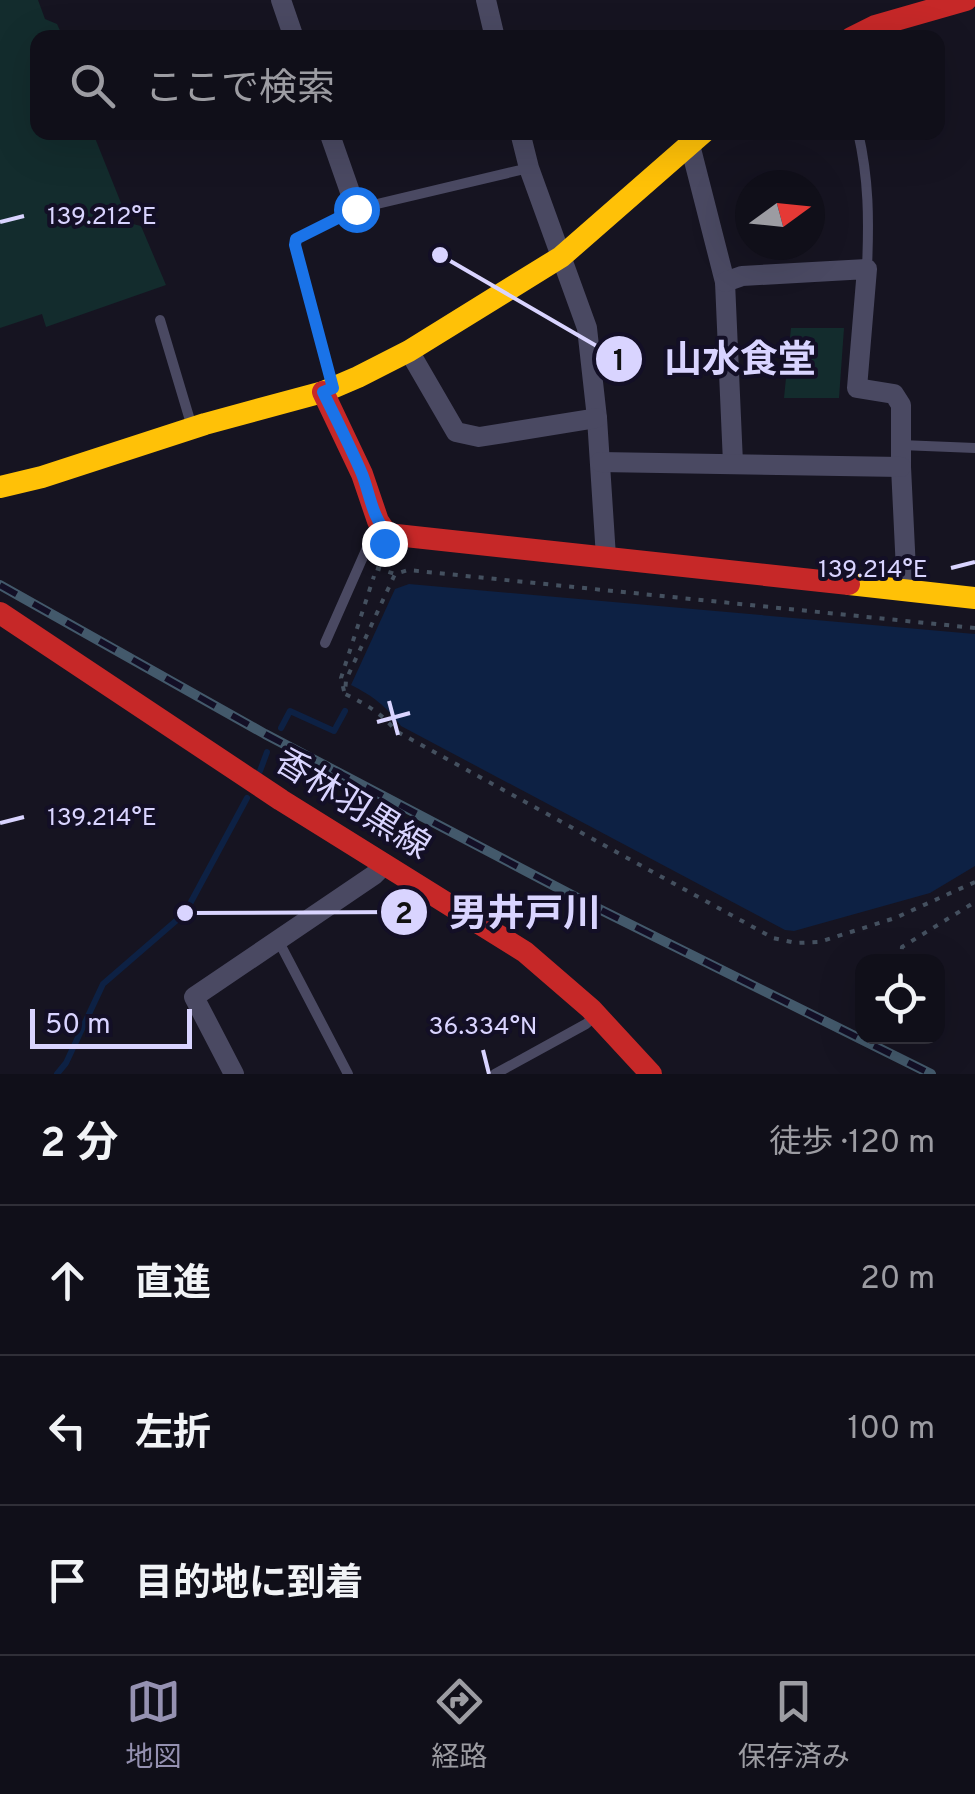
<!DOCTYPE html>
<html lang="ja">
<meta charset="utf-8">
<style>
body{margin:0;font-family:Overpass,"Noto Sans JP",sans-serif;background:#1e1d26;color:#f1f3f6}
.controls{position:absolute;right:30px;bottom:30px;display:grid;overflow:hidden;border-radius:20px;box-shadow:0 10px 40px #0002}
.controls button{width:90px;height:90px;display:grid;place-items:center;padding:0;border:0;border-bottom:2px solid #302f38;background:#100f19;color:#f1f3f6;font:50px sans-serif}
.compass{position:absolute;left:735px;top:170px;width:90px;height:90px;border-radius:50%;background:#100f19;box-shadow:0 10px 40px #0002;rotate:75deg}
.scale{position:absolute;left:30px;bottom:25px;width:162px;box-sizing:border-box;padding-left:10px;border:5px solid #d9d4ff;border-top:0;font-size:28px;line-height:35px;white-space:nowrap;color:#d9d4ff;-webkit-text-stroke:8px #130f26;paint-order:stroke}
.stop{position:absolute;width:30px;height:30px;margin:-22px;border:8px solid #1a73e8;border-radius:50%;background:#fff}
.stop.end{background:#1a73e8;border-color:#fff;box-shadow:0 2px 10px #0008}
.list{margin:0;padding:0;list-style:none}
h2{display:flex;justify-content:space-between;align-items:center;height:130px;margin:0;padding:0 40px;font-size:42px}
h2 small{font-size:32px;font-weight:400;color:#9c9ca2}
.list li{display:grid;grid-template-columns:65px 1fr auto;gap:30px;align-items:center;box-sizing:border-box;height:150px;padding:0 40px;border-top:2px solid #302f38}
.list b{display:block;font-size:38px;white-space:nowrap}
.list em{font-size:32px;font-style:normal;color:#9c9ca2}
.icon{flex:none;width:55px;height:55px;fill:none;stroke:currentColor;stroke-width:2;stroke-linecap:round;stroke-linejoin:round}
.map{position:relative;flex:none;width:975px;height:1074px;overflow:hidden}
.search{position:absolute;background:#100f19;box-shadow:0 10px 40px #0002;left:30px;right:30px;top:30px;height:110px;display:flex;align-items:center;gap:25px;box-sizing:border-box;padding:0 35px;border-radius:20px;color:#9c9ca2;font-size:38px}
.sheet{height:580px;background:#100f19}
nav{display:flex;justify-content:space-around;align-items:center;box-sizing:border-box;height:140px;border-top:2px solid #302f38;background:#100f19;font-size:28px;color:#9c9ca2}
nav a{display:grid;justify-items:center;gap:5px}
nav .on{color:#9591b1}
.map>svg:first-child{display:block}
.green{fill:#132c2d}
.water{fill:#0d2144}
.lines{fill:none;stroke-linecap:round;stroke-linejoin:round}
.stream{stroke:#0d2144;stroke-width:6}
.path{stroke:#44505f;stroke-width:4;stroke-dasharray:5 8;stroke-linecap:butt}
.lane{stroke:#4a4962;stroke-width:10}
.street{stroke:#4a4962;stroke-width:20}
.slow{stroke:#ffc107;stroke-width:22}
.jam{stroke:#c62828;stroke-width:22}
.rail-casing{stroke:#43596b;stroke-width:10}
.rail{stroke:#130f26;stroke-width:6;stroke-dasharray:19;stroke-linecap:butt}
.route{stroke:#1a73e8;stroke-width:12}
.ticks{fill:none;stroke:#d9d4ff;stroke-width:4}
.labels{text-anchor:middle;stroke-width:8;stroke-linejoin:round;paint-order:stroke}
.street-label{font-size:35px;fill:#d9d4ff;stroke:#130f26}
.ticks-label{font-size:25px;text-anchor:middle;fill:#d9d4ff;stroke:#130f26;stroke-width:8;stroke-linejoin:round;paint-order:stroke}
.leader{fill:none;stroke:#d9d4ff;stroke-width:4}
.callout-dot{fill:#d9d4ff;stroke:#130f26;stroke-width:4}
.mark-label{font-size:30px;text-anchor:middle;font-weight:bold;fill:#111}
.callout-label{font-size:38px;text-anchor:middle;font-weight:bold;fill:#d9d4ff;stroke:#130f26;stroke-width:8;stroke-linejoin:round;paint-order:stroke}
</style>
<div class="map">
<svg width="975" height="1074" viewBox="0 0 975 1074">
<rect width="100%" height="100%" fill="#161421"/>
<g class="green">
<path d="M0,0H38L45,19L57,24L63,37L38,38V132L93,133L129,223L141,226L166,285L46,327L42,314L0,328Z"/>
<path d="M791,328H844L839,398H784Z"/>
</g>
<path class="water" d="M409,584L975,634V866L930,893L794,931L785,930L401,726C386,706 373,696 351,685L395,589Z"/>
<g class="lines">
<g class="stream">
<path d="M281,728L290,711L334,731L345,711"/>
<path d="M260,771L267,752"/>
<path d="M57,1074L66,1063L103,984L185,913L247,798"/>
</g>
<g class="path">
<path d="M376,568L395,574"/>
<path d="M975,628L408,570L395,574L346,680L345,694C366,704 381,713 396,731L773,938L796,943L819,942L895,918L975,882"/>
<path d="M344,691L341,678L374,576"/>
<path d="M901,962L902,947L975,902"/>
</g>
<g class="lane">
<path d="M858,132C869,180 869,220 867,268"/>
<path d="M160,320L192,427"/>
<path d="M332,384L295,245L296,239L356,209L529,168"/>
<path d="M901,445L975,448"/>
<path d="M325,643L370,541L380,528"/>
<path d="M278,940L348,1074"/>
<path d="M495,1074L586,1024L594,1017"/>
</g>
<g class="street">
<path d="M281,0L294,38"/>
<path d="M486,0L495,38"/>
<path d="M329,132L356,209"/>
<path d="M520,132L529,168L587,328L597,418L606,557"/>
<path d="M690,145L725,282L733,463"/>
<path d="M725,282L742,276L867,269L857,388L894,394L901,405V467L907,591"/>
<path d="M409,351L456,432L479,437L597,418"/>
<path d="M600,462L901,467"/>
<path d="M234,1074L194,997L374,875L385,864"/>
</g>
<g class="slow">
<path d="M0,487L42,477L205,424L323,392L358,377L409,351L561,257L704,132"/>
<path d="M849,584L975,598"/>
</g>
<g class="jam">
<path d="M851,38L875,26L966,0"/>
<path d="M323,392L362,474L378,521L387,534L849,584"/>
<path d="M0,613L281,800L525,952L591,1009L651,1074"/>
</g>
<g class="rail-casing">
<path id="rail" d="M0,585L265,734L585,902L931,1074"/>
</g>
<use href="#rail" class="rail"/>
</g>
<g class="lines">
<path class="route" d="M356,209L296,239L295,245L333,388L323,392C336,419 350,446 362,474C370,494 372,518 388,534L384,543"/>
</g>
<path class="ticks" d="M0,222L24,216M951,568L975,562M389,701L398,735M377,722L410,713M0,823L24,817M483,1050L489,1074"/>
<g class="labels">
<g class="street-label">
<text transform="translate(353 803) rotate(32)" y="12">香林羽黒線</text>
</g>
</g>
<g class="ticks-label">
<text x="102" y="224">139.212°E</text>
<text x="873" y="577">139.214°E</text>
<text x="102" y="825">139.214°E</text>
<text x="483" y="1034">36.334°N</text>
</g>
<path class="leader" d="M440 255L619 359M185 913L404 912"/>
<g class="callout-dot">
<circle cx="440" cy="255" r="10"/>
<circle cx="185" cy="913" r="10"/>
<circle cx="619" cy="359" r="25"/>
<circle cx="404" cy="912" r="25"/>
</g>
<g class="mark-label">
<text x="619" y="370">1</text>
<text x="404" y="923">2</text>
</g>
<g class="callout-label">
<text x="740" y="372">山水食堂</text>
<text x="525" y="926">男井戸川</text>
</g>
</svg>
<div class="controls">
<button><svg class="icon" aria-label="locate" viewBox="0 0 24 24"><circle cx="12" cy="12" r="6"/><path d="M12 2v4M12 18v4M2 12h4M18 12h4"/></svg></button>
</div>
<svg class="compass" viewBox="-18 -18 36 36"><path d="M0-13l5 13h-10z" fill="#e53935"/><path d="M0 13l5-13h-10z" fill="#9c9ca2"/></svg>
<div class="scale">50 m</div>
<div class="stop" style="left:356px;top:209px"></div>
<div class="stop end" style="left:384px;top:543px"></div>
<div class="search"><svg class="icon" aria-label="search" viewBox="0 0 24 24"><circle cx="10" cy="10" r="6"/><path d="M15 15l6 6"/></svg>ここで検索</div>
</div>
<section class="sheet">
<h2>2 分<small>徒歩 · 120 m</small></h2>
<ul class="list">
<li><svg class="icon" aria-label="ahead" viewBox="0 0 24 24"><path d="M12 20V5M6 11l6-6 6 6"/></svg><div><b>直進</b></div><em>20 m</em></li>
<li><svg class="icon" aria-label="left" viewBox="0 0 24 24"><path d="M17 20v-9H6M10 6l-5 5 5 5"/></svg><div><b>左折</b></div><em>100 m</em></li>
<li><svg class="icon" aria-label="arrive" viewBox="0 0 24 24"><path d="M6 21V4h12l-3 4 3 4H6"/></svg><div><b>目的地に到着</b></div></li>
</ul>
</section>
<nav>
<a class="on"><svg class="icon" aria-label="map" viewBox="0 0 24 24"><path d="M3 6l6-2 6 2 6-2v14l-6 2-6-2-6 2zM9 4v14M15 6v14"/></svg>地図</a>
<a><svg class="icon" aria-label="directions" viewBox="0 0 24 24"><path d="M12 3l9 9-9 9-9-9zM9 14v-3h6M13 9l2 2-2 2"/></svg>経路</a>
<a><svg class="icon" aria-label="saved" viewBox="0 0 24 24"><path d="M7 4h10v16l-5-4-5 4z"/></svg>保存済み</a>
</nav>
